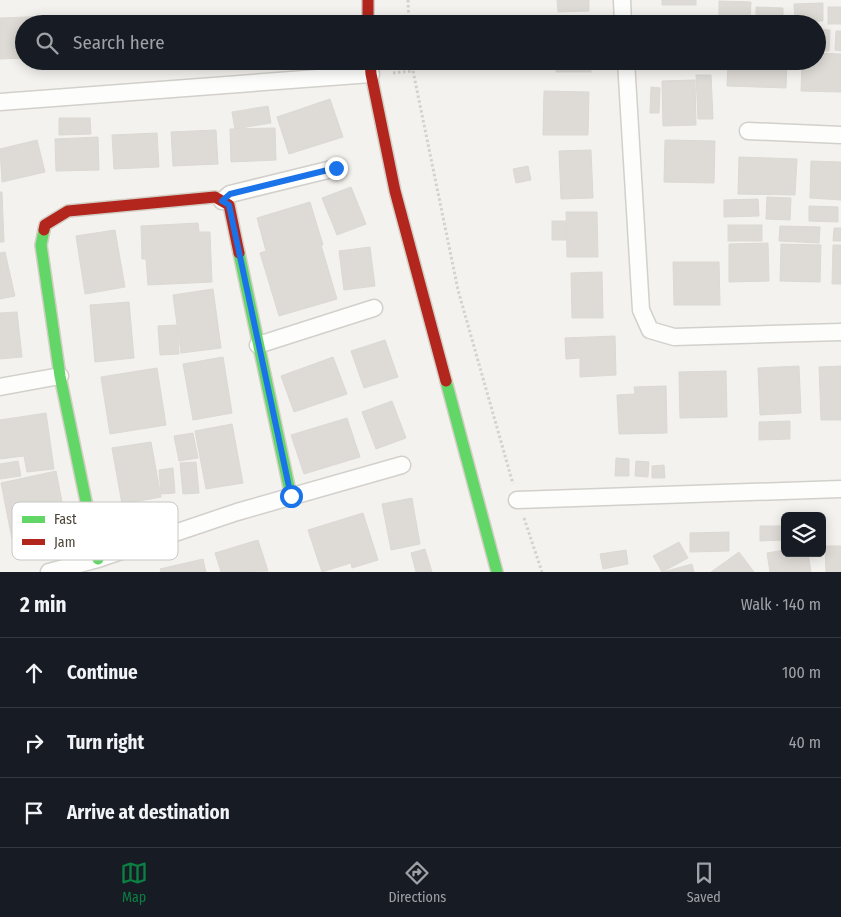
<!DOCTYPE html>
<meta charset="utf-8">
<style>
body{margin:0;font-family:"Fira Sans Condensed",sans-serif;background:#242831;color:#f1f3f6}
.controls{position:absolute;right:15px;bottom:15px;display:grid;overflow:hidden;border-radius:8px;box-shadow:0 2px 12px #0003}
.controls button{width:45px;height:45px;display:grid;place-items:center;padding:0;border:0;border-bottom:1px solid #363941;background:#171b24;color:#f1f3f6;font:25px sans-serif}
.stop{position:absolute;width:15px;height:15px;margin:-11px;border:4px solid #1a73e8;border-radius:50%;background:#fff}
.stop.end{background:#1a73e8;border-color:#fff;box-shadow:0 1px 5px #0008}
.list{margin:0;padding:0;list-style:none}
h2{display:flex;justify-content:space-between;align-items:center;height:65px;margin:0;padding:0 20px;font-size:21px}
h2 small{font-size:16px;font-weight:400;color:#9ea1a6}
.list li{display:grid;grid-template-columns:32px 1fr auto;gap:15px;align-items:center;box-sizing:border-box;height:70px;padding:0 20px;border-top:1px solid #363941}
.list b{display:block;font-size:19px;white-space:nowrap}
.list em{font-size:16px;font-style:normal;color:#9ea1a6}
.icon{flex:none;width:28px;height:28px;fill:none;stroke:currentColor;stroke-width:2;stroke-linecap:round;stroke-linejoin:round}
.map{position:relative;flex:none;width:841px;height:572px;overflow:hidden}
.search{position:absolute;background:#171b24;box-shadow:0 2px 12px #0003;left:15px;right:15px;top:15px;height:55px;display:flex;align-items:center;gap:12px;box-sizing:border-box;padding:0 18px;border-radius:28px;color:#9ea1a6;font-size:19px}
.sheet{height:275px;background:#171b24}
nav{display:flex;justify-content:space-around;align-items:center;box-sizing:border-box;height:70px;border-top:1px solid #363941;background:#171b24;font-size:14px;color:#9ea1a6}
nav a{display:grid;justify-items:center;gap:2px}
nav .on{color:#0b8043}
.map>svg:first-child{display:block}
.building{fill:#dedbd6;stroke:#dcd9d4}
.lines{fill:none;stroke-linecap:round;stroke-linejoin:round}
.street-casing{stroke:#d2d0cb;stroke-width:19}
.fast-casing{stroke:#d3cfc5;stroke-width:14}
.jam-casing{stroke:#d3cfc5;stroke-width:14}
.path{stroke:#d3d2cc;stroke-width:3;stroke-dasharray:2.5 2.5;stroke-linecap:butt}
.street{stroke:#fdfdfc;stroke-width:16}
.fast{stroke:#63d668;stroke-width:11}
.jam{stroke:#b3261e;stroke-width:11}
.route{stroke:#1a73e8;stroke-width:6}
.key{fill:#fff;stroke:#c9c7c4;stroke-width:1}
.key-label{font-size:14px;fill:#4b4439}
</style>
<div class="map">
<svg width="841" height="572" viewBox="0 0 841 572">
<rect width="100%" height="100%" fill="#f4f2ee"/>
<g class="building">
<path d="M557,0H589V11L558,12Z"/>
<rect x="662" y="0" width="34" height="5"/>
<path d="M719,1L751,2L750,21L719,20Z"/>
<path d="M823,3V21L795,22L794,4Z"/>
<path d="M756,7L783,8V22L756,21Z"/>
<rect x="828" y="7" width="13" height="17"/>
<path d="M53,16V24H24V58L0,59V18Z"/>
<rect x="660" y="20" width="47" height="4"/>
<path d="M817,29L830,30L829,51H817Z"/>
<path d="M836,31H841V51L835,50Z"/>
<path d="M817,53L841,54V92L801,91L802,61H817Z"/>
<rect x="556" y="61" width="35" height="11"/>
<path d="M661,61H708V63L661,64Z"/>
<path d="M728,61H787L786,88L727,86Z"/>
<path d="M696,75H711L713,119H698Z"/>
<path d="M695,80L696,125L663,126L662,81Z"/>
<path d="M651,87L660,88L659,113H650Z"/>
<path d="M544,91L589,92L588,135H543Z"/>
<path d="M330,99L343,137L289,154L277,117Z"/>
<path d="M268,106L271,123L235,129L232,112Z"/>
<path d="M59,118H90L91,134L59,135Z"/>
<path d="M275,128L276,160L231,162L230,129Z"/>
<path d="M216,130L218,164L173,166L171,132Z"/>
<path d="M157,133L159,167L114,169L112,135Z"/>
<path d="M98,137L99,170L56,171L55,139Z"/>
<path d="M37,140L45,172L2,182L0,149Z"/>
<path d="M665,140L715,141L714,183L664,182Z"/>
<path d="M591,150L593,198L561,199L559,151Z"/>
<path d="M739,157L797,159L795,195L738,194Z"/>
<path d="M811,161L841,162V200L810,198Z"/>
<path d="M528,166L531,180L516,183L513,169Z"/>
<path d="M351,187L366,224L337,235L322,198Z"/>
<path d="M0,192H2L4,242H0Z"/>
<path d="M767,197L791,198L790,220L766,219Z"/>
<path d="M758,199L759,216L724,217V200Z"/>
<path d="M310,202L323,245H321L337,299L279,316L260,253L266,251L257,218Z"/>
<path d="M809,206L838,207V222L809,221Z"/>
<path d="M566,212H597L598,257H567Z"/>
<rect x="552" y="221" width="14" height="19"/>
<path d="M198,223L199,232H210L212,282L148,285L146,259H142L141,226Z"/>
<rect x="728" y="225" width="34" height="16"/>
<path d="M780,226L820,227L819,243L779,241Z"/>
<path d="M834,228H841V241H833Z"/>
<path d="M115,230L125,287L85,294L76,236Z"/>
<path d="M768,243L769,281L729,282V244Z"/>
<path d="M781,244L821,245L820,282L780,281Z"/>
<path d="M833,245H841V284H832Z"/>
<path d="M370,247L375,286L344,290L339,251Z"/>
<path d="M5,252L15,296L0,299V253Z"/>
<path d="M673,262H719L720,305H674Z"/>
<path d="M602,272L603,318H572L571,273Z"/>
<path d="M213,289L221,348L181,353L173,295Z"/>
<path d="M129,302L134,358L95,362L90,305Z"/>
<path d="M17,312L22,357L0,359V313Z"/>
<path d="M177,325L179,354L160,355L158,326Z"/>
<path d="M615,336L616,375L580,377V358L566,359L565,338Z"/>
<path d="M385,340L398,377L364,388L351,351Z"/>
<path d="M223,357L232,413L193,420L183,364Z"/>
<path d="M333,357L347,394L294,412L281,376Z"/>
<path d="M799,366L801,413L760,415L758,368Z"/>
<path d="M841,366V420H821L819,367Z"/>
<path d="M157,368L166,425L110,434L101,377Z"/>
<path d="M726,371L727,417L680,418L679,372Z"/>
<path d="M666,386L667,433L619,434L617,395L635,394L634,387Z"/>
<path d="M392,401L406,438L376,449L362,412Z"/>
<path d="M46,413L54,469L27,472L24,456L0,459V420Z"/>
<path d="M347,418L360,457L304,474L291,435Z"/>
<path d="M790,421V439L759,440V422Z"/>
<path d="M232,424L243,483L206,489L195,431Z"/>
<path d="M193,433L198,458L179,461L174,436Z"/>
<path d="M151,442L161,497L122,504L112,448Z"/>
<path d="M616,458L629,459V476H615Z"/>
<path d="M18,461L21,476L0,479V464Z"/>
<path d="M636,461L649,462L648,477L635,476Z"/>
<path d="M196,462L199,493L183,494L180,463Z"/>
<path d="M664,465L665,478H652V466Z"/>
<path d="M173,468L175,493L161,494L159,470Z"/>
<path d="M56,471L67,527L12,539L1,483Z"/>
<path d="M412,498L420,544L391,550L382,504Z"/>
<path d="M363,513L378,560L352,568L351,563L322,572L308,530Z"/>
<path d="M760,526H785V540L760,541Z"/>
<path d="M729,532V551L690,552V533Z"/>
<path d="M258,540L268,571L221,572L215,553Z"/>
<path d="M679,542L688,558L662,572L653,556Z"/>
<path d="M825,546H841V572H826Z"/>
<path d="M425,549L432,572H416L411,553Z"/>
<path d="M626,550L628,564L603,569L600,554Z"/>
<path d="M785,550V553H808L811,572H770L767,553Z"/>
<path d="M739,552L754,572H711Z"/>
<path d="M203,559L206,572H161L160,569Z"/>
<path d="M692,564L694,572H663Z"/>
</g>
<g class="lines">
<g class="street-casing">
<g id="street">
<path d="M622,0L623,24"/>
<path d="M626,61L641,310L650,330L674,337L841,332"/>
<path d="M0,102L371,74"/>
<path d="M748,131L841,135"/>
<path d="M222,201L230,194L336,168"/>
<path d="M258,345L374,308"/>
<path d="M0,387L60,376"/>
<path d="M517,500L841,489"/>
<path d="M49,572L98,559L237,512L402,465"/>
</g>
</g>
<g class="fast-casing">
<g id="fast">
<path d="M44,230L41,245L60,376L98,559"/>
<path d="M239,253L291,496"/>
<path d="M446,381L497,572"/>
</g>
</g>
<g class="jam-casing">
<g id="jam">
<path d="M368,0V24"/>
<path d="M370,61L371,74L395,191L446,381"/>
<path d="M44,230L45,225L68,211L215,197L229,205L239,253"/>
</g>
</g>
<g class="path">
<path d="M408,0L409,24"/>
<path d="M412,61L413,71L458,290L513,484"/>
<path d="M393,73L413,71"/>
<path d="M524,518L542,572"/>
</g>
<use href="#street" class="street"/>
<use href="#fast" class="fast"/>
<use href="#jam" class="jam"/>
</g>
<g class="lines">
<path class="route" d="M291,496L229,205L222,201L230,194L336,168"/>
</g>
<rect x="12" y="502" width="166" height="58" rx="8" class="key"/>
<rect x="22" y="516" width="23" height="7" fill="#63d668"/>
<rect x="22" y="539" width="23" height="6" fill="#b3261e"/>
<g class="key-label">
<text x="54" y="524">Fast</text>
<text x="54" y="547">Jam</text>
</g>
</svg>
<div class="controls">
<button><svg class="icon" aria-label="layers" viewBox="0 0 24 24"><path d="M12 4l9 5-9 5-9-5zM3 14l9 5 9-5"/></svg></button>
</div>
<div class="stop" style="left:291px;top:496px"></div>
<div class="stop end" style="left:336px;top:168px"></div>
<div class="search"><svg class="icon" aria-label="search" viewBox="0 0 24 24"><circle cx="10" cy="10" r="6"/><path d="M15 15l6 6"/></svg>Search here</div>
</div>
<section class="sheet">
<h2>2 min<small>Walk · 140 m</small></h2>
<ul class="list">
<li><svg class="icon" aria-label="ahead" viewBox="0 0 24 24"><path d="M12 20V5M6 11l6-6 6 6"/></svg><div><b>Continue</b></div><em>100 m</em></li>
<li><svg class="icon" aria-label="right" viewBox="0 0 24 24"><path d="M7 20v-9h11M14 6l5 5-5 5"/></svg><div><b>Turn right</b></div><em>40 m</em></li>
<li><svg class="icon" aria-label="arrive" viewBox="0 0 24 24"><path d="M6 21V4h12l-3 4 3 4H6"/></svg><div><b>Arrive at destination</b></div></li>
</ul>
</section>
<nav>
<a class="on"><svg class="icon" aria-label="map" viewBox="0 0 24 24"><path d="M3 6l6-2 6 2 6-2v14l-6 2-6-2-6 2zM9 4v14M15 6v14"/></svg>Map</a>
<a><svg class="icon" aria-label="directions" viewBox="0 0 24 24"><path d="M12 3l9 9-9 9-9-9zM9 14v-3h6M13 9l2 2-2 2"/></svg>Directions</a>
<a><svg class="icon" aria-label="saved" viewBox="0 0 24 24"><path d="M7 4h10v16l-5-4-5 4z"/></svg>Saved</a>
</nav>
